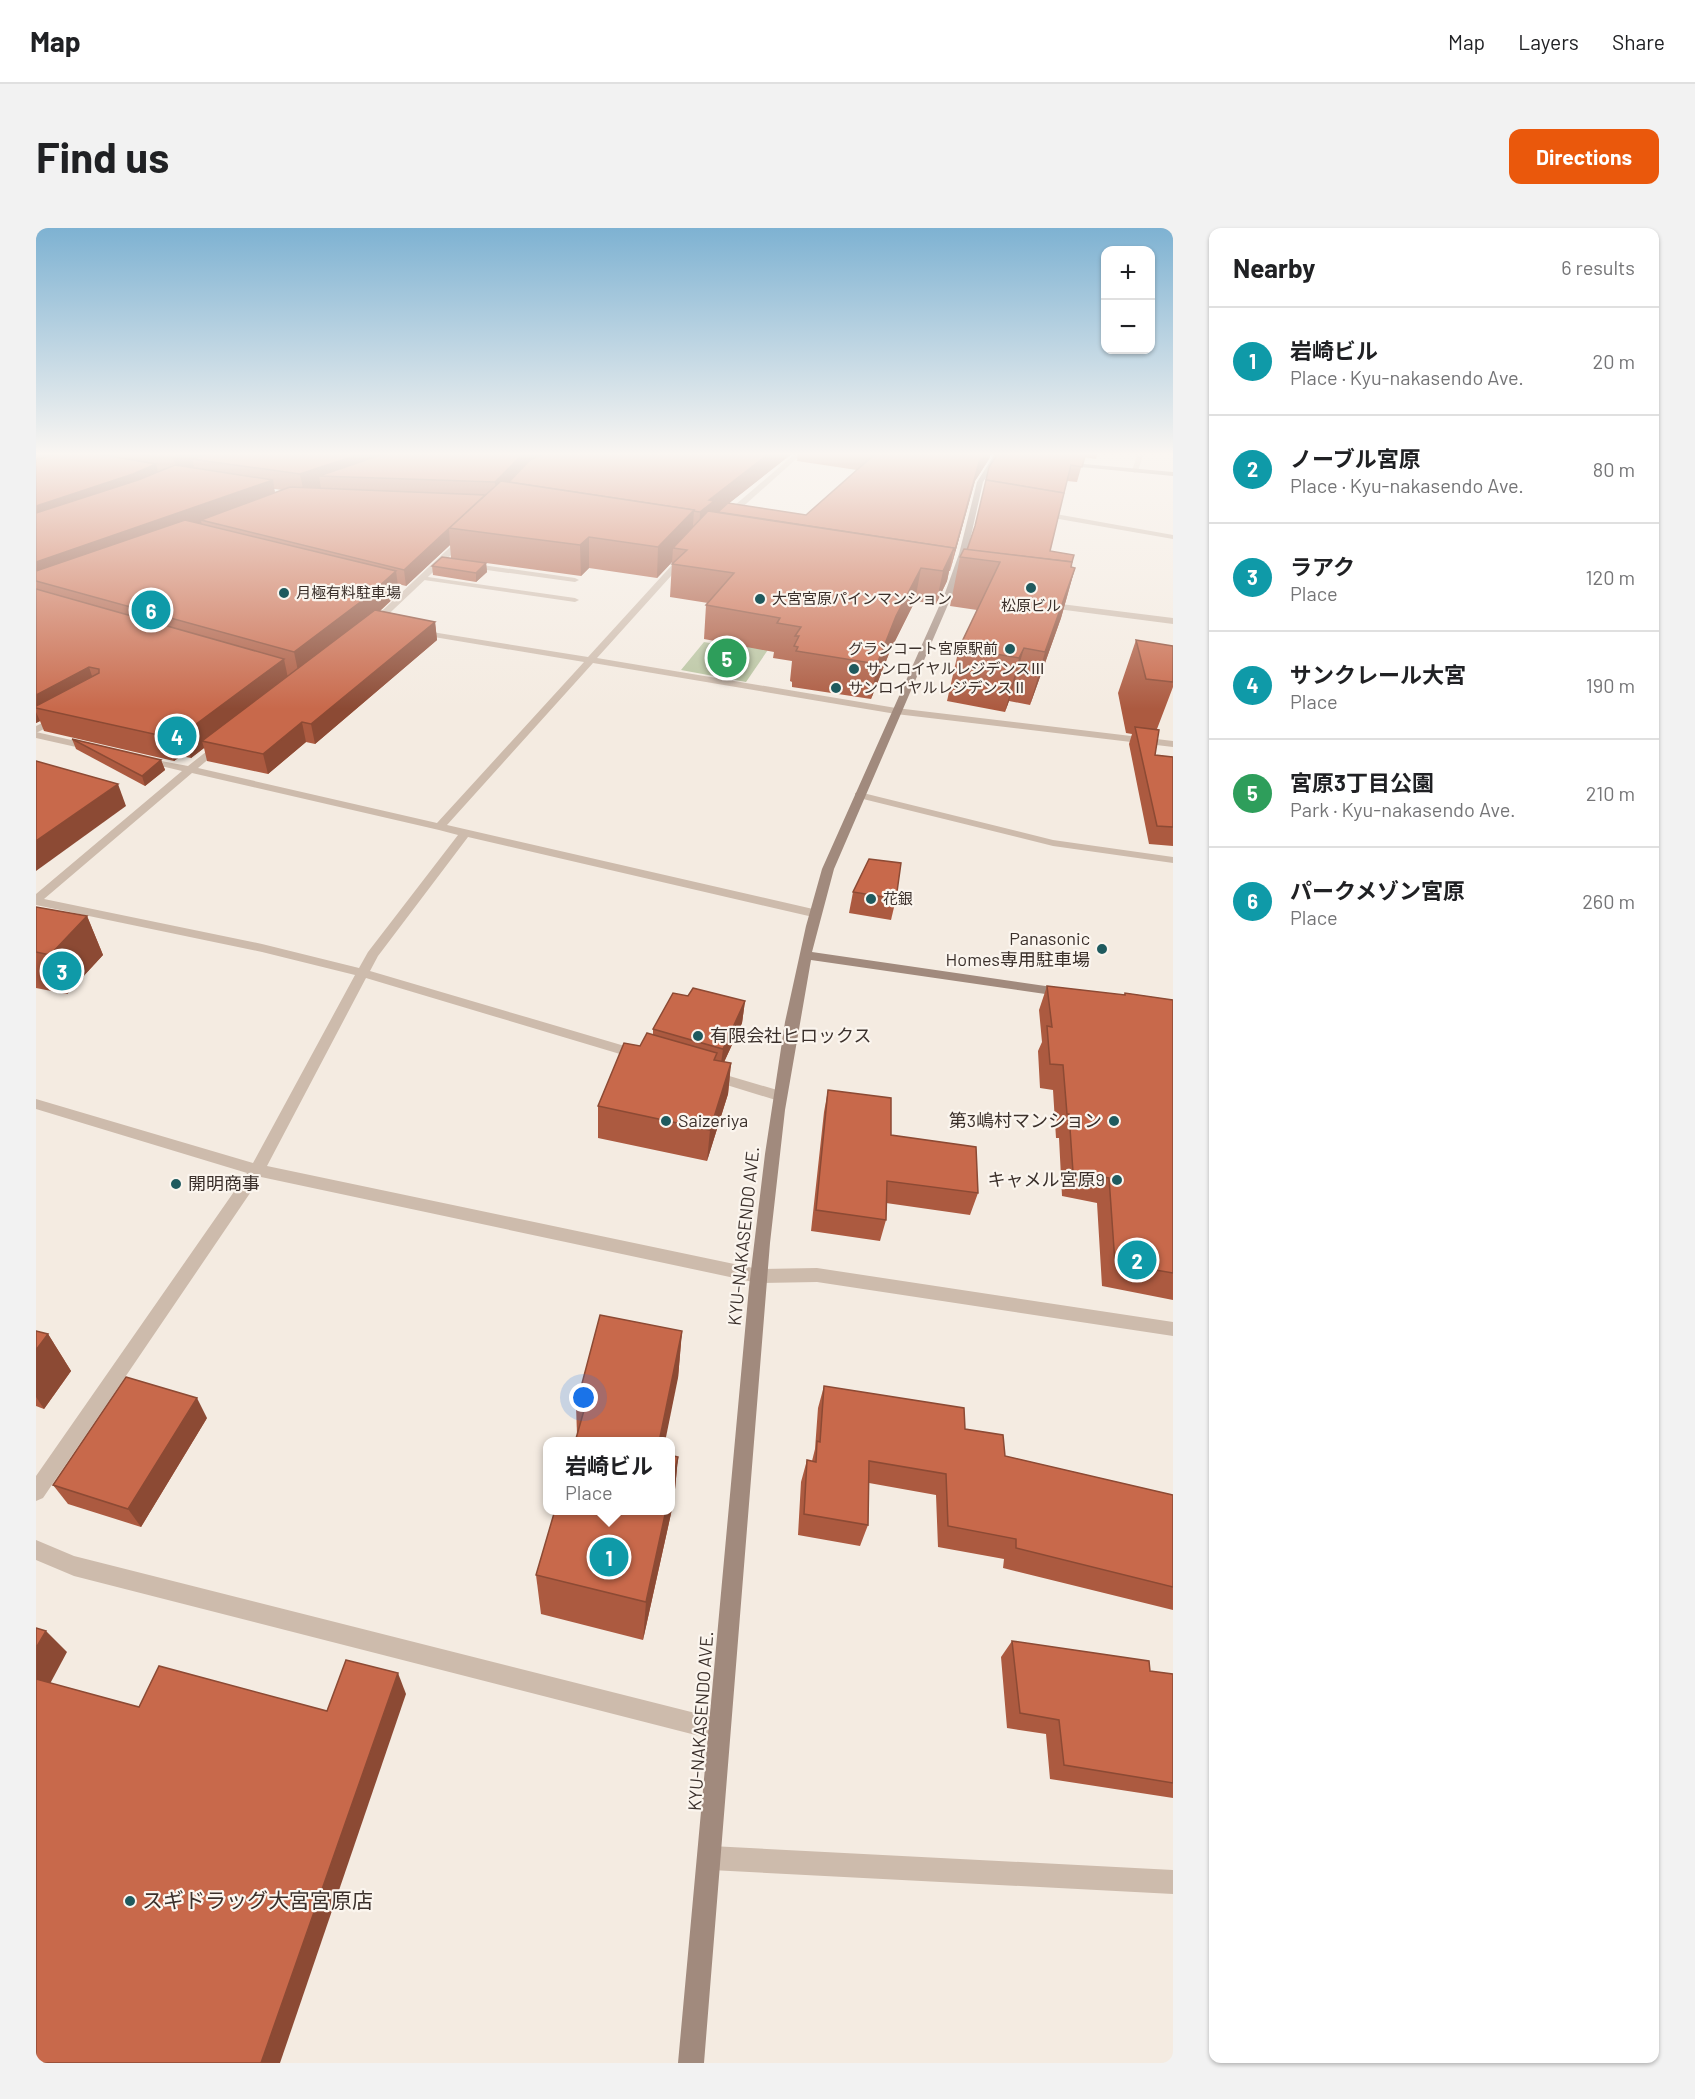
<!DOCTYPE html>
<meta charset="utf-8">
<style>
body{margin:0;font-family:Barlow,"Noto Sans JP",sans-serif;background:#f2f2f2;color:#202124}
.controls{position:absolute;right:18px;top:18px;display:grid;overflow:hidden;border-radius:12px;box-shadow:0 2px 4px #0004}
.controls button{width:54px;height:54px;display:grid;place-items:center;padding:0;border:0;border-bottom:2px solid #e0e0e0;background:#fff;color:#202124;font:30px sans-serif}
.you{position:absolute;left:548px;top:1170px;width:21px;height:21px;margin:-15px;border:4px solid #fff;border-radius:50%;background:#1a73e8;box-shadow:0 0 0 9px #1a73e833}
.badge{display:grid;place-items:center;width:39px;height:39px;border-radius:50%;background:#ea580c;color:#fff;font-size:20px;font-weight:700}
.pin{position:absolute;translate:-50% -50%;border:3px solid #fff;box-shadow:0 2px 6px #0006}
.popup{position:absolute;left:507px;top:1209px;width:132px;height:78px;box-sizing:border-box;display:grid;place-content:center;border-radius:12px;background:#fff;filter:drop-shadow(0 2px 4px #0005);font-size:20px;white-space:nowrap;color:#757577}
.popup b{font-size:22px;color:#202124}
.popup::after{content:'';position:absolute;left:50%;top:100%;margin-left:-12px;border:12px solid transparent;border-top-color:#fff}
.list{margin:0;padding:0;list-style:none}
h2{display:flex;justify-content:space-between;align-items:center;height:78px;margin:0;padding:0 24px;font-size:26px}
h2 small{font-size:20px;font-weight:400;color:#757577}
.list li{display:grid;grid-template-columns:39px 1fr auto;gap:18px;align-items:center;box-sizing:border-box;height:108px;padding:0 24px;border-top:2px solid #e0e0e0}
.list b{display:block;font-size:22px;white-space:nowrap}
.list p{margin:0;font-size:20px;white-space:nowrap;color:#757577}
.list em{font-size:20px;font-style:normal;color:#757577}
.map{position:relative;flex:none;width:1137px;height:1835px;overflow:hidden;border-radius:12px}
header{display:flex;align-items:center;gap:36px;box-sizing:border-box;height:84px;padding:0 30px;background:#fff;border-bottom:2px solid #e0e0e0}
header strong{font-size:28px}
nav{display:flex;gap:33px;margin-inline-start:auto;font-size:21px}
.intro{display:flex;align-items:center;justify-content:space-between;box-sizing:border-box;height:144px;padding:0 36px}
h1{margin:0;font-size:42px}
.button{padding:15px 27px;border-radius:12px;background:#ea580c;color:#fff;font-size:21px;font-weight:700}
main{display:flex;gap:36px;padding:0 36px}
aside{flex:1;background:#fff;border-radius:12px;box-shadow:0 2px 4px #0004}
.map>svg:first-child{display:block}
.green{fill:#b8c4a0}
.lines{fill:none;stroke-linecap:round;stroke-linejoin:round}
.lane{fill:#cdbbac;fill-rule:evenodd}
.street{fill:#cdbbac;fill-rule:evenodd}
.secondary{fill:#a18a7d;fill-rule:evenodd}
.wall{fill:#ac5a40;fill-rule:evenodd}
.shaded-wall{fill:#8c4a34}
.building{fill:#c8694b;stroke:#8c4a34;stroke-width:1.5}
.poi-dot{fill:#1f5a5e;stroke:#fbf5ee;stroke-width:2}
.labels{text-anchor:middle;stroke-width:4.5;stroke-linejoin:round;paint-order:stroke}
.far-poi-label{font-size:15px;fill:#3b302b;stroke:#fbf5ee;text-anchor:start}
.poi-label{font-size:18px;fill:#3b302b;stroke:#fbf5ee;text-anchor:end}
.street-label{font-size:18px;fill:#3b302b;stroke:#fbf5ee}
.near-poi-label{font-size:21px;fill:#3b302b;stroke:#fbf5ee;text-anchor:start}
</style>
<header>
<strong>Map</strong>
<nav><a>Map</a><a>Layers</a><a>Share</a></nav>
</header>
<div class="intro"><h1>Find us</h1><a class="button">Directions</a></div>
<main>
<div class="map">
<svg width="1137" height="1835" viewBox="0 0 1137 1835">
<rect width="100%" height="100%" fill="#f4ebe1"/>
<path class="green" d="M694,406L738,413L710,454L645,442L668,414L685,417Z"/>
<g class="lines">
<g class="lane">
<path d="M432,335L539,350L543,352L539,354L429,339V335Z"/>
<path d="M385,348L539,370L543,372L539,374L388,352H385Z"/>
<path d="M23,487L28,490L26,492L0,505V498Z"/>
</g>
<g class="street">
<path d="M761,224H768L691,293H685V289Z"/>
<path d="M1102,224H1108L1102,243L1099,245L1096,243Z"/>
<path d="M1003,283L1137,307V311L1000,287Z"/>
<path d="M425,309L432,311L339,399H333V395Z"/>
<path d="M646,326L653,328L561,430L860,480L1137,513V519L860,486L557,435L411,597L777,681L783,685L777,689L432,609L342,728L334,743L609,824L611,827L604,832L330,750L231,938L722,1041L781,1040L1137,1094V1108L781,1054L722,1055L225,949L7,1270L0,1273V1248L211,945L0,881V871L217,935L319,747L226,724L0,677V666L146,543L104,533V529L152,538L185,512L190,515L189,517L162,540L401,595L548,434L380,406L377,405V401L552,429ZM156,545L403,602L422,607L332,724L323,740L226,716L8,671Z"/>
<path d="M1009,374L1137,390V396L1006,379V375Z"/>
<path d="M0,504L62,518L63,520L58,523L0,510Z"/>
<path d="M823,564L1017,612L1137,629V635L1017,618L819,569V565Z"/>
<path d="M673,842L748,864L750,868L743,873L668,850L666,847L668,844Z"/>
<path d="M0,1312L38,1328L683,1491L691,1494L694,1502L691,1510L683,1513L38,1348L0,1332Z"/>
<path d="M675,1618L1137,1642V1666L675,1642L667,1638L663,1630L667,1622Z"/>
</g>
<g class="secondary">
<path d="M960,224H966L947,254L931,326L917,365L798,641L776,724L1030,761L1037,765L1030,769L775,732L749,882L734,1015L668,1835H642L713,1059L729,926L749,794L770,698L786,641L909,365L923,326L941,254Z"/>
<path d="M1026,234L1137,244V248L1024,237Z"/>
</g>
</g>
<g class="wall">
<path d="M0,224H758L693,275L770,287L821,242L761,233L762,224H955L953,231L939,253L914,343H913L911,353L900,376L879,373L854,423L835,471L756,459V454L754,453L756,433L737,430L738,424L668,411L670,377L672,375L634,369L636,334L621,350L553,340L545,348L450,335L451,344L440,354L397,347L396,338L415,330L414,317L370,358L362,356L363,365L344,383L399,394L401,412L279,516L270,514L232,546L171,533L168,520L155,530L145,528L138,533L8,503L4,493L0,495ZM238,261L246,262L239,265Z"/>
<path d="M963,224H1062L1060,231L1048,229L1041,254L1031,253L1014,323L1035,339L1039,340L1025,390L994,477L973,473L969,484L911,473L923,420L941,382L914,378L924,329L931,322L939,298Z"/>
<path d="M1100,412L1137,418V459L1121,501L1119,527L1137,529V618L1113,616L1093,516L1096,506L1090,505L1082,465Z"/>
<path d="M36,511L125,532L129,542L109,558L40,521Z"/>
<path d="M817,664L860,671L855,692L813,685Z"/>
<path d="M0,679L51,688L67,727L31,766L0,760Z"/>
<path d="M1011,758L1088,767L1089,765L1137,772V1072L1066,1058L1061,975L1026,968L1023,910H1020L1017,862L1004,860L1002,823L1006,814L1003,782Z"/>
<path d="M652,768L709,773L706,795L688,834L695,835L692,866L671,933L562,910V878L617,807V801Z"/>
<path d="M792,862L855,907L942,965L934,987L850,975V992L844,1013L775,1003L788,884Z"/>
<path d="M0,1103L12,1106L35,1143L8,1181L0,1178Z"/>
<path d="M646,1103L642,1150L541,1206L540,1178Z"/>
<path d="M788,1158L929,1201L969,1228L1137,1267V1382L967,1340L968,1331L902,1319L900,1267L833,1255L832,1297L824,1318L762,1307L765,1254L771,1232L776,1233L779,1221L782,1180Z"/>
<path d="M171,1190L105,1299L32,1276L17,1257Z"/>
<path d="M642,1229L638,1272L607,1412L505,1386L500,1347Z"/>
<path d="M976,1413L1114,1443L1137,1446V1570L1014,1551L1010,1506L971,1500L965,1429Z"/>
</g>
<g class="shaded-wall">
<path d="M2,224H21L25,237L0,246V225Z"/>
<path d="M153,224H220L156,231L159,242L142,248L137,229Z"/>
<path d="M330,224H388L283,248L285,260L268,266L264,246Z"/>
<path d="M492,224H537L460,274L459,254L487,226Z"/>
<path d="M735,224H758L677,288L663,305L664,284L673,272Z"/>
<path d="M950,224H955L953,231L939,253L914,343L919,322L943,234Z"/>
<path d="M120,236L125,255L0,301V278Z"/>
<path d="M237,252L240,272L165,292L166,298L0,353V334Z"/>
<path d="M658,282L656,312L637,320L636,334L621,350L622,319Z"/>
<path d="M413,301L414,317L370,358L368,342Z"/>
<path d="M553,309V340L545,348L544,317Z"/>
<path d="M918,320L911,353L900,376L907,343Z"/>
<path d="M450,335L451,344L440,354V345Z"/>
<path d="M885,340L879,373L854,423L835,471L841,436L860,388Z"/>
<path d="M1039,340L1025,390L994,477L1009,424Z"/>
<path d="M360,343L363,365L335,391L263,448L258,424Z"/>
<path d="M399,394L401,412L279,516L275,496Z"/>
<path d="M988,420L973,473L969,484L983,430Z"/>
<path d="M248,431L253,455L166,513L168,520L155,530L148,505Z"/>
<path d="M53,439L61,463L0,480V467Z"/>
<path d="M0,484L4,493L0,495Z"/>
<path d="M266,494L270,514L232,546L227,526Z"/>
<path d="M138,503L145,528L138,533L131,509Z"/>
<path d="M125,532L129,542L109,558L106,548Z"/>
<path d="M82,556L90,578L0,643V613Z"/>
<path d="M51,688L67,727L31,766L14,727Z"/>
<path d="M709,773L706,795L684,843L687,821Z"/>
<path d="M695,835L692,866L671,933L674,902Z"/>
<path d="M646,1103L642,1150L629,1214H623Z"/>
<path d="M12,1106L35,1143L8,1181L0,1169V1122Z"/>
<path d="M161,1170L171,1190L105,1299L92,1281Z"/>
<path d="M642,1229L638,1272L607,1412L610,1374L630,1282H634V1263Z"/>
<path d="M10,1403L31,1424L8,1467L0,1461V1420Z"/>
<path d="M362,1445L370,1466L244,1835H225Z"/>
</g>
<g class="building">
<path d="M28,224H51L120,236L97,246L0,278V232Z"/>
<path d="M94,224H153L137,229H119Z"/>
<path d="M179,224H330L264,246L156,231Z"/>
<path d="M353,224H492L487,226L459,254L283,248Z"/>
<path d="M512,224H735L673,272L678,273L664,284L657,283L658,282L473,254L494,232Z"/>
<path d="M831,224H950L943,234L919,322H917L918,320L682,284L692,275L770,287L840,225Z"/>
<path d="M963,224H1037L1050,225L1046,239L1035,237L1028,265L950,252L953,239Z"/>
<path d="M139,237L237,252L0,334V285L102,252Z"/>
<path d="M950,252L1028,265L1014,323L1038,327L1036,334L931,322L939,298Z"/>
<path d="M465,253L658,282L622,319L553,309L544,317L413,300Z"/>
<path d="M254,259L449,267L368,342L165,292Z"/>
<path d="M672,283L918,320L907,343L885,340L860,388L841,436L760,423L762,419L758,418L763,408H759L765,399L741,395L744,390L670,377L698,345L636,336L651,322L637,320Z"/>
<path d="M149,292L360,343L331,369L258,424L0,353V343Z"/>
<path d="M928,321L1036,334L1035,339L1039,340L1009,424L988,420L983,430L923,420L964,334L924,329Z"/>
<path d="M406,329L450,335L440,345L396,338Z"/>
<path d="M0,361L248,431L148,505L138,503L131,509L0,480V478L63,445V441L53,439L0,467Z"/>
<path d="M339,382L399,394L275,496L266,494L227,526L166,513Z"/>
<path d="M1100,412L1137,418V454L1110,451Z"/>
<path d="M1099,499L1123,502L1119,527L1137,529V599L1121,598Z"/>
<path d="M36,511L125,532L106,548Z"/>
<path d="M0,533L82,556L0,613Z"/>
<path d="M833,631L865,635L860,671L817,664Z"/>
<path d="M0,679L51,688L14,727L0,724Z"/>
<path d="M1011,758L1089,767V765L1137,772V1045L1079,1035L1073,950L1037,944L1033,886H1031L1027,837L1014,836L1011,798L1016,799Z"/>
<path d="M657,760L709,773L687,821L617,801L637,765L652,768Z"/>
<path d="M611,805L681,825L678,832L695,835L674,902L562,878L588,815L604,818Z"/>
<path d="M792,862L855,870V907L940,919L942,965L851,953L850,992L780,982Z"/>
<path d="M564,1087L646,1103L623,1214H539L549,1179L540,1178Z"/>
<path d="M0,1103L12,1106L0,1122Z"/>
<path d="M90,1149L161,1170L92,1281L17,1257Z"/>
<path d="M788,1158L928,1180L929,1201L967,1207L969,1228L1137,1267V1359L980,1320V1311L912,1298L910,1246L833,1233L832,1297L768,1286L771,1232L780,1234L781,1213L784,1214Z"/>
<path d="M634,1227L642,1229L634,1263Z"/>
<path d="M519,1282H630L610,1374L500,1347Z"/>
<path d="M0,1400L10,1403L0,1420Z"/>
<path d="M976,1413L1113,1433L1114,1443L1137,1446V1555L1028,1537L1023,1492L984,1485Z"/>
<path d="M310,1432L362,1445L225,1835H0V1451L103,1479L123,1438L291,1483Z"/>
</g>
<linearGradient id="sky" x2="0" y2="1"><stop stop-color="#7eb2d2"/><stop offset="0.47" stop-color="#faf6f2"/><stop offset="1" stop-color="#faf6f2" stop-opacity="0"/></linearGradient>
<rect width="1137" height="481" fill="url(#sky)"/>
<g class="poi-dot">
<circle cx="995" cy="360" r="6"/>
<circle cx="248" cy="365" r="6"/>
<circle cx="724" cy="371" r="6"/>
<circle cx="974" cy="421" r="6"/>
<circle cx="818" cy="441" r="6"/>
<circle cx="800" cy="460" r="6"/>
<circle cx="835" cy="671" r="6"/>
<circle cx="1066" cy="721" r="6"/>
<circle cx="662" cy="808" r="6"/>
<circle cx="630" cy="893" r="6"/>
<circle cx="1078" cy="893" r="6"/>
<circle cx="1081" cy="952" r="6"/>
<circle cx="140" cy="956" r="6"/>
<circle cx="94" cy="1673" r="6"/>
</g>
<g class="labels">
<g class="far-poi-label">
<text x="260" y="370">月極有料駐車場</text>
<text x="736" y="376">大宮宮原パインマンション</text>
<text x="995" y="383" text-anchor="middle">松原ビル</text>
<text x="962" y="426" text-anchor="end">グランコート宮原駅前</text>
<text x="830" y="446">サンロイヤルレジデンスⅢ</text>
<text x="812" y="465">サンロイヤルレジデンスⅡ</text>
<text x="847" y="676">花銀</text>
</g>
<g class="poi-label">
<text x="1054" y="717">Panasonic<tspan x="1054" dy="21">Homes専用駐車場</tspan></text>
<text x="674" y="814" text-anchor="start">有限会社ヒロックス</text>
<text x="642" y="899" text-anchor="start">Saizeriya</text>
<text x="1066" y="899">第3嶋村マンション</text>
<text x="1069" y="958">キャメル宮原9</text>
<text x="152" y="962" text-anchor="start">開明商事</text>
</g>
<g class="street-label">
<text transform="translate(708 1008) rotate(-84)" y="6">KYU-NAKASENDO AVE.</text>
<text transform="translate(665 1493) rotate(-86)" y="6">KYU-NAKASENDO AVE.</text>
</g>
<g class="near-poi-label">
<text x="106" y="1680">スギドラッグ大宮宮原店</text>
</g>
</g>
</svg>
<div class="controls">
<button>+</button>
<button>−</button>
</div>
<div class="you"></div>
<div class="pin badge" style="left:573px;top:1329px;background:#0f9aa8">1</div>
<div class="popup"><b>岩崎ビル</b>Place</div>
<div class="pin badge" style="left:1101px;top:1032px;background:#0f9aa8">2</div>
<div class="pin badge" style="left:26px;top:743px;background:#0f9aa8">3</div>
<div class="pin badge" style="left:141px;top:508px;background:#0f9aa8">4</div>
<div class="pin badge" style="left:691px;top:430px;background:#2e9e5b">5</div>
<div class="pin badge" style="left:115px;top:382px;background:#0f9aa8">6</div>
</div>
<aside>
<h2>Nearby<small>6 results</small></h2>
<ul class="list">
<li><span class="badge" style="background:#0f9aa8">1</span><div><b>岩崎ビル</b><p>Place · Kyu-nakasendo Ave.</p></div><em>20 m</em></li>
<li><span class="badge" style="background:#0f9aa8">2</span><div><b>ノーブル宮原</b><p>Place · Kyu-nakasendo Ave.</p></div><em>80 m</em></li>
<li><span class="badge" style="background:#0f9aa8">3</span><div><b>ラアク</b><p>Place</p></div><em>120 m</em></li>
<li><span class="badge" style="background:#0f9aa8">4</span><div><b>サンクレール大宮</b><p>Place</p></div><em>190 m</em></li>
<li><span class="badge" style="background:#2e9e5b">5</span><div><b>宮原3丁目公園</b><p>Park · Kyu-nakasendo Ave.</p></div><em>210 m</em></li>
<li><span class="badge" style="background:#0f9aa8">6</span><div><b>パークメゾン宮原</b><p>Place</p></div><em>260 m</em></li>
</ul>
</aside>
</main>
